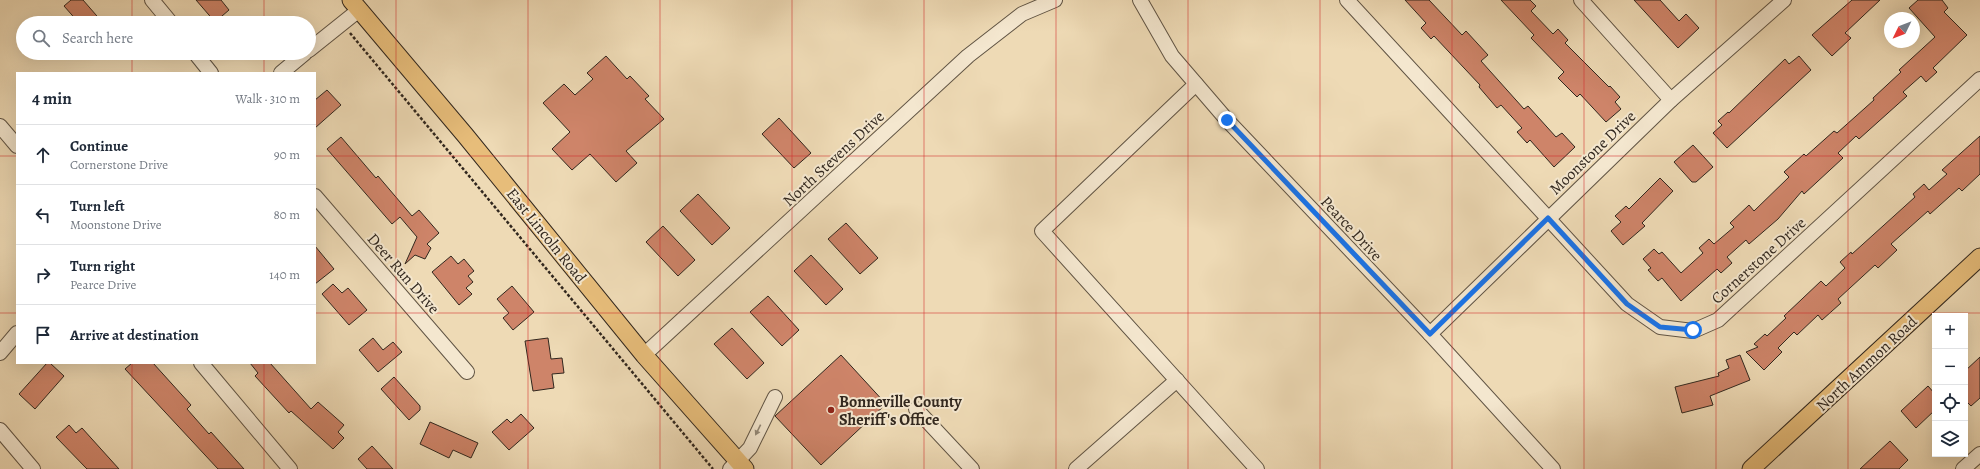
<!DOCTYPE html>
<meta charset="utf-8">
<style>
body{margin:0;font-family:Alegreya,serif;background:#f2f2f3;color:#1f2937}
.controls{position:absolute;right:12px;bottom:12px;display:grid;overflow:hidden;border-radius:0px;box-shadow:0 4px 16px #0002}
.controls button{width:36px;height:36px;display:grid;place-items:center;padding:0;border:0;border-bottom:1px solid #e0e1e3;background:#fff;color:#1f2937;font:20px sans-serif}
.compass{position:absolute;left:1884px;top:12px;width:36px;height:36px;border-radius:50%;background:#fff;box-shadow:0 4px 16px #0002;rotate:227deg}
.stop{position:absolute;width:12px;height:12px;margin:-9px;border:3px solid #1a73e8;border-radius:50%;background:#fff}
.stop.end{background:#1a73e8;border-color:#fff;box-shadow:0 1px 4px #0008}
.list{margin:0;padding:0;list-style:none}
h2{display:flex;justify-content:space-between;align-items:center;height:52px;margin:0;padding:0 16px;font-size:17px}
h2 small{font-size:13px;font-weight:400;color:#747a83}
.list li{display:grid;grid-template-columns:26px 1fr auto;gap:12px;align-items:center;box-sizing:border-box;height:60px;padding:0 16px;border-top:1px solid #e0e1e3}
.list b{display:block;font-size:15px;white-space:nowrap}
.list p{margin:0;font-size:13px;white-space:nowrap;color:#747a83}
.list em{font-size:13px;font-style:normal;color:#747a83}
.icon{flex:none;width:22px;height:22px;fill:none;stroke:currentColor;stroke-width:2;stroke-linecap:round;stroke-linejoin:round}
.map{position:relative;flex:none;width:1980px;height:469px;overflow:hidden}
.search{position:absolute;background:#fff;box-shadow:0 4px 16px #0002;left:16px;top:16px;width:300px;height:44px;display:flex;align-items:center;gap:10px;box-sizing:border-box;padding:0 14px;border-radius:22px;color:#747a83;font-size:15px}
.panel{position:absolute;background:#fff;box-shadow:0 4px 16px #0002;left:16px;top:72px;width:300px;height:292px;border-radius:0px}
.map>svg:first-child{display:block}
.building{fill:#ce8469;stroke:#31271e}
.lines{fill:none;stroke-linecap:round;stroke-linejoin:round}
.minor-casing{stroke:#605444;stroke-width:16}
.major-casing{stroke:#31271e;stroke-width:19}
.path{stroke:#31271e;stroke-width:2.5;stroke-dasharray:3 2;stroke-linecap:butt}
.minor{stroke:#f4e7cf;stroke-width:14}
.major{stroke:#e7bd7a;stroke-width:17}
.oneway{fill:#928776}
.route{stroke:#1a73e8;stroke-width:5}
.grid{fill:none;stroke:#d62828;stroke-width:1;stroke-opacity:0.55}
.poi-dot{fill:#8f2418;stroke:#f4e7cf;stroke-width:1.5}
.labels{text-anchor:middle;stroke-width:4;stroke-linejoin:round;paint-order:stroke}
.street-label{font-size:16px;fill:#31271e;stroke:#f4e7cf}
.poi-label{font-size:16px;font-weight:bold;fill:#31271e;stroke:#f4e7cf;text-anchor:start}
</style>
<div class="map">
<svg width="1980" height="469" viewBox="0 0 1980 469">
<rect width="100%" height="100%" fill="#eedab5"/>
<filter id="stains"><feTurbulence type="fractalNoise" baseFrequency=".005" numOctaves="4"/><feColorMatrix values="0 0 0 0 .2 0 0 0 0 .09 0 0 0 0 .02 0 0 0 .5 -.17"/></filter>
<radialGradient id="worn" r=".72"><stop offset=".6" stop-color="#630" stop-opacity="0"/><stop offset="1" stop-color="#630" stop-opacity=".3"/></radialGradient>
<g class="building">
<path d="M71,0H83L103,23H79L64,6Z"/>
<path d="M196,0H221L229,10L215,22Z"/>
<path d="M1405,0H1429L1462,35L1466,31L1488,55L1481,61L1524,109L1528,106L1556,137L1562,133L1575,147L1554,167L1530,140L1527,143L1517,132L1522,128L1501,105L1497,108L1479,87L1480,85L1434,36L1431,39L1421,28L1426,23Z"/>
<path d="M1501,0H1530L1536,6L1531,11L1553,34L1558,29L1568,40L1565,43L1609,87L1610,86L1620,97L1615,102L1621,109L1606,122L1580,94L1577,97L1558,78L1564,72L1531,38L1534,35Z"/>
<path d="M1634,0H1660L1679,21L1686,14L1699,28L1678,48Z"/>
<path d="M1852,0H1880L1845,33L1851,38L1832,56L1812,35Z"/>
<path d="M1918,0H1942L1948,8L1944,12L1967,35L1933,68L1937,72L1926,82L1921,76L1903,92L1907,96L1859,139L1856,136L1838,153L1843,158L1804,194L1802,191L1778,219L1749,244L1746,240L1727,257L1732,263L1721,273L1717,269L1681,301L1662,278L1658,281L1648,270L1651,268L1643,259L1654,249L1659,254L1662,252L1681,273L1703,253L1699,248L1709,239L1714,244L1734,227L1730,223L1749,205L1754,211L1789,177L1784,172L1804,154L1806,156L1834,131L1837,133L1874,100L1873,98L1901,72L1899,70L1935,37L1909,8Z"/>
<path d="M606,56L627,79L630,76L649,96L645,99L664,119L626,151L637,163L616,182L590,154L572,170L552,149L570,132L543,103L564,84L575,95L593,79L587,73Z"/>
<path d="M1799,56L1811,70L1727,148L1713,133L1722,125L1718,121L1728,112L1729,113L1785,59L1789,64Z"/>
<path d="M327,90L341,105L315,128V100Z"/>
<path d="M779,118L811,153L794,168L762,134Z"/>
<path d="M1980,136V174L1962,191L1959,188L1930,214L1928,211L1891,244L1897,250L1878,268L1875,265L1838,299L1841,303L1822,320L1818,315L1797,335L1794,332L1778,348L1782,352L1764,370L1746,352L1758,347L1754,344L1765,334L1767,336L1786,318L1784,316L1821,281L1826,286L1845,268L1840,262L1851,252L1852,254L1915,197L1913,194L1924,184L1929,190L1947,174L1942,170Z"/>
<path d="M341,137L376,178L378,176L412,216L419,210L439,233L427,244L431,248L425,259L415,255L405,264L417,237L400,217L392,224L327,149Z"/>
<path d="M1693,145L1713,167L1696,182H1692L1674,162Z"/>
<path d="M1660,178L1673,191L1642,223L1645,226L1623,245L1611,231L1621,222L1615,216L1626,206L1629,209Z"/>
<path d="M698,194L730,228L712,245L680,211Z"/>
<path d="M846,223L878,258L860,274L828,239Z"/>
<path d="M663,226L695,260L678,276L646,242Z"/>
<path d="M315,246L334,269L315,284Z"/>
<path d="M811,255L843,289L826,305L794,271Z"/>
<path d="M451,256L458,264L464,259L474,271L468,276L473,282L466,288L472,294L459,305L432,272Z"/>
<path d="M333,284L342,293L348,288L367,310L349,325L322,294Z"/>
<path d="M512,286L534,312L513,330L503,318L509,313L497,299Z"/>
<path d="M768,296L799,330L782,346L750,312Z"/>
<path d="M732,328L764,363L747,379L714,344Z"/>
<path d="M373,338L383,350L393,342L402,352L378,372L359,350Z"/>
<path d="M548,338L551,359L562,358L564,373L552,374L554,388L533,391L525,341Z"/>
<path d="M841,355L886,404L821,465L775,416Z"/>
<path d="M1740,355L1750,380L1710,396L1713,405L1682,413L1675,387L1719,376L1718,373L1729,368L1726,360Z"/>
<path d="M1980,357V398L1971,406L1965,400V371Z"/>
<path d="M47,363H50L64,376L35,409L19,394Z"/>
<path d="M132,363H153L191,405L187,409L209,434L211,432L244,469H218L125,369Z"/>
<path d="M250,363H270L311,409L318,402L344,425L338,432L344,438L333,449L291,411L289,413L255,376L258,373Z"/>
<path d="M394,377L420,406V410L409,420L381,389Z"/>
<path d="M1928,386L1935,394V410L1916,428L1901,411Z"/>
<path d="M521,414L534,428L509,450L492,432L507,419L511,423Z"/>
<path d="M430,422L478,443L471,458L453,450L449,458L420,444Z"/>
<path d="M69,425L76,433L82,428L119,469H87L56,437Z"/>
<path d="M1890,441L1908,460L1899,469H1860Z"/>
<path d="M372,446L393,469H367L358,459Z"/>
</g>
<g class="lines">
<g class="minor-casing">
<g id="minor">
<path d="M152,0L171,23"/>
<path d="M1140,0L1172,56L1227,120L1430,334L1553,469"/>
<path d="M1347,0L1627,304L1660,327L1693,331L1718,320L1980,79"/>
<path d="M1581,0L1671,100"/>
<path d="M309,50L359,10"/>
<path d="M195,53L211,73"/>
<path d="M281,73L305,53"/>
<path d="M1196,84L1042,231L1257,469"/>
<path d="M0,126L17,146"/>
<path d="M315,196L467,372"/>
<path d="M1430,334L1671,100L1784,0"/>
<path d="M0,353L17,333"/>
<path d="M644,355L968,56L1022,14L1055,0"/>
<path d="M201,363L290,469"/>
<path d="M916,409L972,469"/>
<path d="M0,430L33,469"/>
<path d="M730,469L750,448L775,397"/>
<path d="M1076,469L1177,380"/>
<path d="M1963,469L1980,454"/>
</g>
</g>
<g class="major-casing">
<g id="major">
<path d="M351,0L465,135L644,355L745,469"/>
<path d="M1751,469L1980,257"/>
</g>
</g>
<path class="path" d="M350,33L713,469"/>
<use href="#minor" class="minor"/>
<use href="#major" class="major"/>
</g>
<defs><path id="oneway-solid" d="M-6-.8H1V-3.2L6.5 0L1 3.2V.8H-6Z"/></defs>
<use class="oneway" href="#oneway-solid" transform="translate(758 430) rotate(116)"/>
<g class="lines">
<path class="route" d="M1227,120L1430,334L1548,218L1627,304L1660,327L1693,330"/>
</g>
<path class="grid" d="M132,0V23M264,0V23M396,0V469M528,0V469M660,0V469M792,0V469M924,0V469M1056,0V469M1188,0V469M1320,0V469M1452,0V469M1584,0V469M1716,0V469M1848,0V469M132,53V73M264,53V73M0,156H17M315,156H1980M0,313H17M315,313H1980M132,363V469M264,363V469"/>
<circle class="poi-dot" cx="831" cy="410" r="4"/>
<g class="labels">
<g class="street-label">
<text transform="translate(1592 152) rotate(-44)" y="6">Moonstone Drive</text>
<text transform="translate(833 158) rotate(-43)" y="6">North Stevens Drive</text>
<text transform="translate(1352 228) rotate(47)" y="6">Pearce Drive</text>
<text transform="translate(547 235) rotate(51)" y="6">East Lincoln Road</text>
<text transform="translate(1758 260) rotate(-42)" y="6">Cornerstone Drive</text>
<text transform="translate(404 273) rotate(49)" y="6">Deer Run Drive</text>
<text transform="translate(1866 363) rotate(-43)" y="6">North Ammon Road</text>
</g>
<g class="poi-label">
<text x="839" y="407">Bonneville County<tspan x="839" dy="18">Sheriff's Office</tspan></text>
</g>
</g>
<rect width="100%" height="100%" filter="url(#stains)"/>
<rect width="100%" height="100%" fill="url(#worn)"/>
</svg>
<div class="controls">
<button>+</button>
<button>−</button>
<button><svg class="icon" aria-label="locate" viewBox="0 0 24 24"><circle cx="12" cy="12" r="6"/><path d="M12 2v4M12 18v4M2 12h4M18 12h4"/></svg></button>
<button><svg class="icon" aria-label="layers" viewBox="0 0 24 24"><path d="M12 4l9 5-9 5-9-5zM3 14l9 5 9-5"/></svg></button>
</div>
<svg class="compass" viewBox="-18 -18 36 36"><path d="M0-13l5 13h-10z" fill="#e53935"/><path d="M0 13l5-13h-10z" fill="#747a83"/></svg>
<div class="stop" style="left:1693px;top:330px"></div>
<div class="stop end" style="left:1227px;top:120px"></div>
<div class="search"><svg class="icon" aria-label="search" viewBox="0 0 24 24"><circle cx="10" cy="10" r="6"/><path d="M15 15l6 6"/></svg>Search here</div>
<section class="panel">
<h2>4 min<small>Walk · 310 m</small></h2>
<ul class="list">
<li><svg class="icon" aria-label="ahead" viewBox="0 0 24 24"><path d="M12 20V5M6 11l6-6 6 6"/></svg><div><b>Continue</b><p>Cornerstone Drive</p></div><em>90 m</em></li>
<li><svg class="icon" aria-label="left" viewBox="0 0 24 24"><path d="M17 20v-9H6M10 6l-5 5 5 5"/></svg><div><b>Turn left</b><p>Moonstone Drive</p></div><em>80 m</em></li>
<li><svg class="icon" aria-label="right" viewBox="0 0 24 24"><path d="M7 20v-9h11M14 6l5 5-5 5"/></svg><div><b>Turn right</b><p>Pearce Drive</p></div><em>140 m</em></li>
<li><svg class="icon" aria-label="arrive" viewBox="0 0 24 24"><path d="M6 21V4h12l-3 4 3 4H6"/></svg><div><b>Arrive at destination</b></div></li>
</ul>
</section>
</div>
